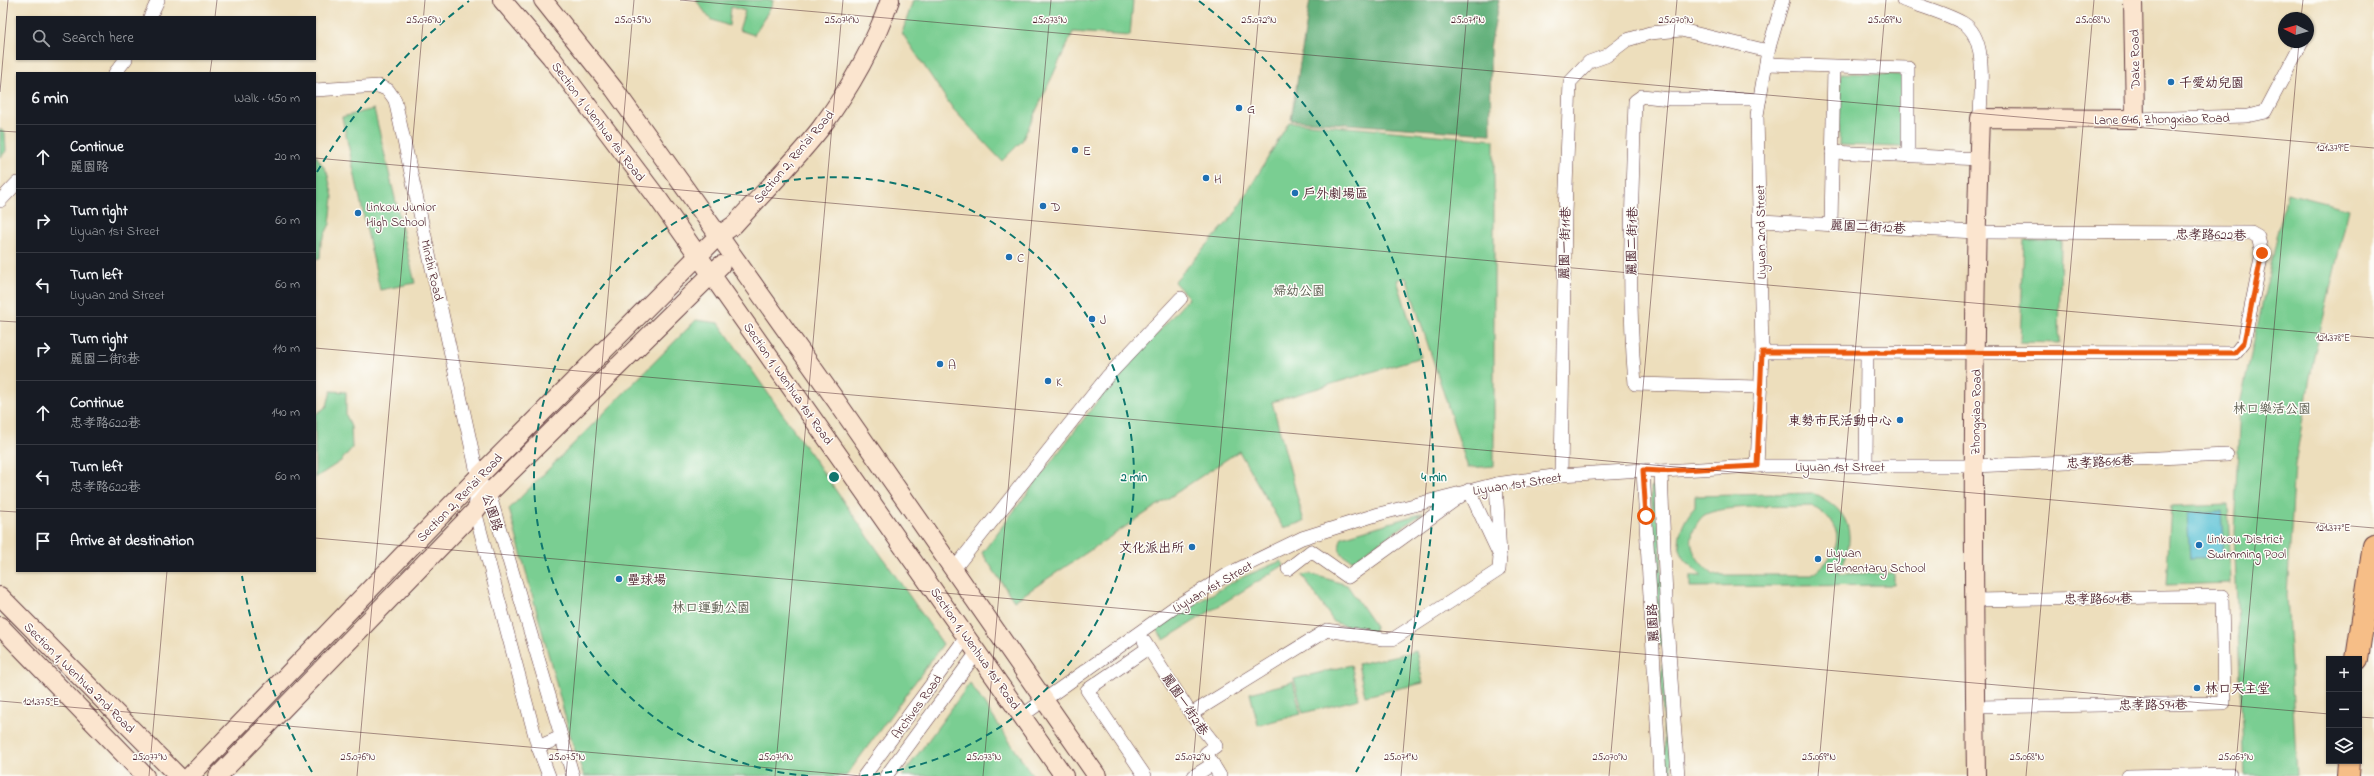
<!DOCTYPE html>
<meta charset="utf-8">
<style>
body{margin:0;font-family:"Indie Flower","LXGW WenKai TC",sans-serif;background:#242831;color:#f1f3f6}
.controls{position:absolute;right:12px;bottom:12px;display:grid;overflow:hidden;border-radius:0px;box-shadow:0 1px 3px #0004}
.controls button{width:36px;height:36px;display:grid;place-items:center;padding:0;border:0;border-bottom:1px solid #363941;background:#171b24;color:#f1f3f6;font:20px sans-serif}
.compass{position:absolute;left:2278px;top:12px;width:36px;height:36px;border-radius:50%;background:#171b24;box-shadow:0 1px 3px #0004;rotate:275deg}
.stop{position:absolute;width:12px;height:12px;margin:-9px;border:3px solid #ea580c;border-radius:50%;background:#fff}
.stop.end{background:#ea580c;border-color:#fff;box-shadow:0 1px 4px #0008}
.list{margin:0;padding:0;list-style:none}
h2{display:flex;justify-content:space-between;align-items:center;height:52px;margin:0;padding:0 16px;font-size:17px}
h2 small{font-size:13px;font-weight:400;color:#9ea1a6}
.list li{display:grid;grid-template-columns:26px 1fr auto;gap:12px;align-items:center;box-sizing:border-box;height:64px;padding:0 16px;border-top:1px solid #363941}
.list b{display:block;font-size:15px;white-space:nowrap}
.list p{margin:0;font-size:13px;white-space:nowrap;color:#9ea1a6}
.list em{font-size:13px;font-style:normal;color:#9ea1a6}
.icon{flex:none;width:22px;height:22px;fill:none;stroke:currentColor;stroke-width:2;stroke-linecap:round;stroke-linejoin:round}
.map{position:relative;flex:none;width:2374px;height:776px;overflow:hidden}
.search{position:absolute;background:#171b24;box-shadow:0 1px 3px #0004;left:16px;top:16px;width:300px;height:44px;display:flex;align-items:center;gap:10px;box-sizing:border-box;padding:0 14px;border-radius:0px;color:#9ea1a6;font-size:15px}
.panel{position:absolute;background:#171b24;box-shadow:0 1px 3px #0004;left:16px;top:72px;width:300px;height:500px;border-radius:0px}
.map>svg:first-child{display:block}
.green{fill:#7ace92;stroke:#62765e;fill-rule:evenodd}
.forest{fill:#63b17c;stroke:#566854}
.water{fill:#59c1d5;stroke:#527080}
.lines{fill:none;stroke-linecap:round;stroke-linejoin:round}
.street-casing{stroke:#623c41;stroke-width:14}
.secondary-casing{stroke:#623c41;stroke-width:20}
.highway-casing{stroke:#623c41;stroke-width:24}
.street{stroke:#fff;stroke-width:13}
.secondary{stroke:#fbe5cf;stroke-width:18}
.highway{stroke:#f6be87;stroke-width:22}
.route{stroke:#ea580c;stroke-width:5}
.ticks{fill:none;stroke:#4a1f2b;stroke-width:1;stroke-opacity:0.45}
.ring{fill:none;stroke:#0f766e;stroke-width:2;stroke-dasharray:7 5}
.poi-dot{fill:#1f6fb2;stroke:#fdfcf7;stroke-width:1.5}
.labels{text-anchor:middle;stroke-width:3;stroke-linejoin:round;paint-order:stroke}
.street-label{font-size:13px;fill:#4a1f2b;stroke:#fdfcf7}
.poi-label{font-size:13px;fill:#4a1f2b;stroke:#fdfcf7;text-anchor:start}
.park-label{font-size:13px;fill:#5b5c4f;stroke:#fdfcf7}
.ticks-label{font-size:10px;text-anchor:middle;fill:#4a1f2b;stroke:#fdfcf7;stroke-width:3;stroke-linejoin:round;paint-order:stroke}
.centre{fill:#0f766e;stroke:#fdfcf7;stroke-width:2}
.ring-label{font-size:12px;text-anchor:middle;font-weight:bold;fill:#0f766e;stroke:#fdfcf7;stroke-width:3;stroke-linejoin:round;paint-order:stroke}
</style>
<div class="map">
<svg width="2374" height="776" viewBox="0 0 2374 776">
<rect width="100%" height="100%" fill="#fdfcf7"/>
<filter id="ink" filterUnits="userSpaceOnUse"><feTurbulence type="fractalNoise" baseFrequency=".025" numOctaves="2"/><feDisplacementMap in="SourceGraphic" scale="8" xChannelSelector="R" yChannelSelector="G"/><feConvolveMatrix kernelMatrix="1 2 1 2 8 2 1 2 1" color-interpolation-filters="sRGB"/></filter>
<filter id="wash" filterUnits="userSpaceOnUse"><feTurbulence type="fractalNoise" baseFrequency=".012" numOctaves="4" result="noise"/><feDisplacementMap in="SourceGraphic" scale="16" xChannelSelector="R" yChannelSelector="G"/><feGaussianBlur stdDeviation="0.9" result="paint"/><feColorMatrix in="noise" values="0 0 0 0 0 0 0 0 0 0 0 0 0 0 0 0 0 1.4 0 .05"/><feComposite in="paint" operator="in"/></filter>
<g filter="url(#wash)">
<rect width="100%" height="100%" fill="#eddebc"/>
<g class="green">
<path d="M696,0H773L772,5L754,35L739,30L745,11L731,7L729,26L710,19Z"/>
<path d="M913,0H1133L1130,36L1073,32L1022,141L1002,161L953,109L902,33Z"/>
<path d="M1841,73L1904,75L1903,147L1839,145Z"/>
<path d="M374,109L415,283L380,290L342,117Z"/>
<path d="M1289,122L1494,140V466L1468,468L1406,277L1397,280L1421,357L1272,402L1304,522L1283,528L1239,451L1014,601L982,553L1105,391L1189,298L1174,282L1234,215Z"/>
<path d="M0,129L5,133L6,151L0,158Z"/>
<path d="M315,154L327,172L333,197L330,224L321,242L320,258L315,259Z"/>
<path d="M2287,193L2349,209L2313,361L2295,464L2287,595L2297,776H2244L2234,532L2240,404Z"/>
<path d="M2024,240H2061L2059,343L2020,342Z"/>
<path d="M696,320L719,323L943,644L846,776H584L572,742L509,509Z"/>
<path d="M331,391L346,392V415L351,427L352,448L341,461L315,478V415L327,406Z"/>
<path d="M1651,487H1658L1665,642L1662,647L1659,641Z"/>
<path d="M1812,493C1852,509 1858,538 1838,574L1894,573V585L1690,587V576H1702C1696,570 1689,565 1684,558C1673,542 1683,520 1695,507V496ZM1812,506C1848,527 1842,552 1812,575H1714C1703,567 1689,552 1692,537C1693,529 1697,522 1703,516C1718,504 1789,507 1812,506Z"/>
<path d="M2228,504L2231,583L2166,585L2171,506Z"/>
<path d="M1423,513L1353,560C1341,557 1336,550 1342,537Z"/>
<path d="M1281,561L1284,565L1164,640L1157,630V626L1238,579Z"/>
<path d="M1311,574L1347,585L1375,626L1374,631L1366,633L1334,622L1302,575Z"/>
<path d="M1416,651L1423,683L1365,696L1358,664Z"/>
<path d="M1665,663L1672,776L1666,773L1661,679L1662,665Z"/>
<path d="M1351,665L1359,699L1303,713L1294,679Z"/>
<path d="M1293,682L1301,714L1258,725L1250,693Z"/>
<path d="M970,683L1033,776H902Z"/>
</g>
<path class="forest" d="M1310,0H1499L1490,48L1491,134L1291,120Z"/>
<path class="water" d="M2221,511L2224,558L2190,559L2187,513Z"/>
</g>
<g filter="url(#ink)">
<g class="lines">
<g class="street-casing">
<g id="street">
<path d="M1903,0C1923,7 1945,13 1963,23C1989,38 1980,93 1980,118"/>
<path d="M150,17L158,0"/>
<path d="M1766,64L1908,68V156"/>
<path d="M115,73L126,59"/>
<path d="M315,90L379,86L388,90L395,100L478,477L475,511L538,747L549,776"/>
<path d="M2135,119L2247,116L2265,112L2302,42"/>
<path d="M1832,152L1979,159"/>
<path d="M0,201L17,183"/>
<path d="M1760,221L1976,232L2251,233L2258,237L2262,253L2244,342L2235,353L1762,352"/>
<path d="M1831,224L1834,67"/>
<path d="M1759,387L1635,384C1627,290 1632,196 1635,101L1642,96L1670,99H1760"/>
<path d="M1866,465L1867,353"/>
<path d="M1757,466L1762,352L1757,115L1768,51L1783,0"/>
<path d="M1643,470L1660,776"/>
<path d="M1661,471L1667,624L1678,776"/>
<path d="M1561,475L1565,213L1570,82L1589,62L1606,56L1627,40L1650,33L1681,30L1768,51"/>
<path d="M485,487L489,493L573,776"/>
<path d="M954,569L1107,377L1181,298"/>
<path d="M1288,569L1311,551L1348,577L1469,490L1500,556L1496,484"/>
<path d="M1974,600L2222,596L2224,703L1975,707"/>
<path d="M1144,641L1191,714L1216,746L1206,753L1220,776"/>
<path d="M1191,714L1327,630L1383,639H1393L1499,570L1500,556"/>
<path d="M1023,715L1175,607L1230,573L1302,538L1379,514L1496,484L1561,475L1643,470L1661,471L1757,466H1973L2227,455"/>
<path d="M538,747L561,737"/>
<path d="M864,776L967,636"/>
<path d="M886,776L978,651"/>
<path d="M1145,776L1087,690L1148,648"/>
<path d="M1194,776L1213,764"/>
<path d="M2128,776L2230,774"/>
</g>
</g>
<g class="secondary-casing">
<g id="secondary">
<path d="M502,0L551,57L659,200L1064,776"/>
<path d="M543,0L614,89L682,184L837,402L1097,776"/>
<path d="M0,596L178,776"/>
<path d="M0,626L145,776"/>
<path d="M190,776L478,477L718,236L734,225C763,193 794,162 820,129C849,90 874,46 890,0"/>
<path d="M218,776L475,511L489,493L721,265"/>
<path d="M1976,776C1973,557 1972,337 1980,118L2135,119L2133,0"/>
</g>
</g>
<g class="highway-casing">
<g id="highway">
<path d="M2357,659L2374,545"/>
<path d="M2348,776L2349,761"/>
</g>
</g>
<use href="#street" class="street"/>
<use href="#secondary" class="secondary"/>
<use href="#highway" class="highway"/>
</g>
</g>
<g class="lines" filter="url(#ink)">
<path class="route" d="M1646,516L1643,470L1661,471L1757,466L1762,352L2234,353L2244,342L2262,253"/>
</g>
<path class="ticks" d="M680,0L2374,148M215,17L217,0M2301,18L2303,0M210,73L212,59M0,92L8,0M0,131L17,132M315,158L2374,338M0,321L17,322M315,348L2374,528M0,511L17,512M315,538L2329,714M0,701L862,776M2359,717L2374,718M149,776L167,571M357,776L425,0M566,776L634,0M775,776L843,0M983,776L1051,0M1192,776L1260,0M1401,776L1468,0M1609,776L1677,0M1818,776L1886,0M2026,776L2094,0M2235,776L2299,42"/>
<g class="ring">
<path d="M808 776A300 300 0 1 1 860 776"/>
<path d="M312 772A600 600 0 0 1 242 576M317 172A600 600 0 0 1 469 1M1199 1A600 600 0 0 1 1356 772"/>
</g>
<g class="poi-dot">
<circle cx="2171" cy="82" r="4"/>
<circle cx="1239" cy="108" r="4"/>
<circle cx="1075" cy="150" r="4"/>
<circle cx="1206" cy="178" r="4"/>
<circle cx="1295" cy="193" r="4"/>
<circle cx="1043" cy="206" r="4"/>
<circle cx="358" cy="213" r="4"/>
<circle cx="1009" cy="257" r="4"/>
<circle cx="1092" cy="319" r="4"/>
<circle cx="940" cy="364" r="4"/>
<circle cx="1048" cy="381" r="4"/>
<circle cx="1900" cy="420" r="4"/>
<circle cx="2199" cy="545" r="4"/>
<circle cx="1192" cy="547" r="4"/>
<circle cx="1818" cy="559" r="4"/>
<circle cx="619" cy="579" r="4"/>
<circle cx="2197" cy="688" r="4"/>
</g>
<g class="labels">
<g class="street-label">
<text transform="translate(2134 59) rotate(-91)" y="5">Dake Road</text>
<text transform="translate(2162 118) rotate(-1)" y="5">Lane 646, Zhongxiao Road</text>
<text transform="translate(599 121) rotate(53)" y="5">Section 1, Wenhua 1st Road</text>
<text transform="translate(793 156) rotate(-50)" y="5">Section 2, Ren'ai Road</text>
<text transform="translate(1868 226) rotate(3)" y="5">麗園二街12巷</text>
<text transform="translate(1760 232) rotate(-91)" y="5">Liyuan 2nd Street</text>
<text transform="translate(2211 234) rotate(1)" y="5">忠孝路622巷</text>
<text transform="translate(1631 241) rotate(-89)" y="5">麗園二街1巷</text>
<text transform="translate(1564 243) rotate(-89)" y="5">麗園一街11巷</text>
<text transform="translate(433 270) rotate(77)" y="5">Minzhi Road</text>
<text transform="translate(789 383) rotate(55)" y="5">Section 1, Wenhua 1st Road</text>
<text transform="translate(1975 412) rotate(-89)" y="5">Zhongxiao Road</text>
<text transform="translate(2100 461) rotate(-3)" y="5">忠孝路616巷</text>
<text x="1840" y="471">Liyuan 1st Street</text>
<text transform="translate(1517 483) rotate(-9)" y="5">Liyuan 1st Street</text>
<text transform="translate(459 497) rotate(-46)" y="5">Section 2, Ren'ai Road</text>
<text transform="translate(493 512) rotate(72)" y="5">公園路</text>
<text transform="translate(1212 586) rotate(-30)" y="5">Liyuan 1st Street</text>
<text transform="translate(2098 598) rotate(-1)" y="5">忠孝路604巷</text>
<text transform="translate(1652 623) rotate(-93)" y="5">麗園路</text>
<text transform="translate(976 648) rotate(55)" y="5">Section 1, Wenhua 1st Road</text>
<text transform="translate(80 677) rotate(45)" y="5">Section 1, Wenhua 2nd Road</text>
<text transform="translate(1186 704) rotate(56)" y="5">麗園一街2巷</text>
<text transform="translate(2153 704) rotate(-1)" y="5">忠孝路594巷</text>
<text transform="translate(916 706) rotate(-54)" y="5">Archives Road</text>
</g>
<g class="poi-label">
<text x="2179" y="87">千愛幼兒園</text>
<text x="1247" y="113">G</text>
<text x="1083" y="155">E</text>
<text x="1214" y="183">H</text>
<text x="1303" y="198">戶外劇場區</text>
<text x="366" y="211">Linkou Junior<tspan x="366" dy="15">High School</tspan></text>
<text x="1051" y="211">D</text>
<text x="1017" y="262">C</text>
<text x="1100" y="324">J</text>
<text x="948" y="369">A</text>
<text x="1056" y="386">K</text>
<text x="1892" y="425" text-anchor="end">東勢市民活動中心</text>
<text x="2207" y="543">Linkou District<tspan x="2207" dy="15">Swimming Pool</tspan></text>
<text x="1184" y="552" text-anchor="end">文化派出所</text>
<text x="1826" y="557">Liyuan<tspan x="1826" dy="15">Elementary School</tspan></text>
<text x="627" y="584">壘球場</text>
<text x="2205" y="693">林口天主堂</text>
</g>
<g class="park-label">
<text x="1299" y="295">婦幼公園</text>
<text x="2272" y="413">林口樂活公園</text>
<text x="711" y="612">林口運動公園</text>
</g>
</g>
<g class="ticks-label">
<text x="424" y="23">25.076°N</text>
<text x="633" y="23">25.075°N</text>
<text x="842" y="23">25.074°N</text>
<text x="1050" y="23">25.073°N</text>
<text x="1259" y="23">25.072°N</text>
<text x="1468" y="23">25.071°N</text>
<text x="1676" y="23">25.070°N</text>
<text x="1885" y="23">25.069°N</text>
<text x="2093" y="23">25.068°N</text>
<text x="2333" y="151">121.379°E</text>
<text x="2333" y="341">121.378°E</text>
<text x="2333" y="531">121.377°E</text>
<text x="41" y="705">121.375°E</text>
<text x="150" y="760">25.077°N</text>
<text x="358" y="760">25.076°N</text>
<text x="567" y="760">25.075°N</text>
<text x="776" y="760">25.074°N</text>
<text x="984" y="760">25.073°N</text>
<text x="1193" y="760">25.072°N</text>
<text x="1401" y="760">25.071°N</text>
<text x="1610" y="760">25.070°N</text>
<text x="1819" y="760">25.069°N</text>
<text x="2027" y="760">25.068°N</text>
<text x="2236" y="760">25.067°N</text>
</g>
<circle cx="834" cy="477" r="6" class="centre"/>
<g class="ring-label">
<text x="1134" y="481">2 min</text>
<text x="1434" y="481">4 min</text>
</g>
</svg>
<div class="controls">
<button>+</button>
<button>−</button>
<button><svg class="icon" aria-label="layers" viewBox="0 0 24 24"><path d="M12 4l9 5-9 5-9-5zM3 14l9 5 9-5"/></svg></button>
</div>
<svg class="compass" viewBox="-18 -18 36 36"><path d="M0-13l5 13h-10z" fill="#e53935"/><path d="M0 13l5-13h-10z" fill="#9ea1a6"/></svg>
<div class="stop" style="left:1646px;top:516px"></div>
<div class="stop end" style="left:2262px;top:253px"></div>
<div class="search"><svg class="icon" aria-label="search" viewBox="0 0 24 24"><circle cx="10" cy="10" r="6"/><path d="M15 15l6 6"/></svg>Search here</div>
<section class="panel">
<h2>6 min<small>Walk · 450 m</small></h2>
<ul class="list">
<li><svg class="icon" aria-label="ahead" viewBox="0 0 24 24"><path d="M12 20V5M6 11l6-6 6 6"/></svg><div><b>Continue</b><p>麗園路</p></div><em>20 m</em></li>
<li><svg class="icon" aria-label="right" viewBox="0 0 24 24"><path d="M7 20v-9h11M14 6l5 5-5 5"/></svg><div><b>Turn right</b><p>Liyuan 1st Street</p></div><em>60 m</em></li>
<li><svg class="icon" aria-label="left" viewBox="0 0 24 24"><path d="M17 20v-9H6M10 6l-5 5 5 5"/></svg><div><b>Turn left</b><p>Liyuan 2nd Street</p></div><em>60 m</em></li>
<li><svg class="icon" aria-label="right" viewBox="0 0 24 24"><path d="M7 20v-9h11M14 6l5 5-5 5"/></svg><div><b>Turn right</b><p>麗園二街8巷</p></div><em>110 m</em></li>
<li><svg class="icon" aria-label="ahead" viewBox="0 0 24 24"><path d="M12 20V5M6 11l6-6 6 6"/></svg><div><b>Continue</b><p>忠孝路622巷</p></div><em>140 m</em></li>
<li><svg class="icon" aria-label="left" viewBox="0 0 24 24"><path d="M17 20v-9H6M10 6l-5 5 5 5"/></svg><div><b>Turn left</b><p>忠孝路622巷</p></div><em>60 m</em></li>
<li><svg class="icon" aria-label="arrive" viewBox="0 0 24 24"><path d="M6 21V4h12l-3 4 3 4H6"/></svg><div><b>Arrive at destination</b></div></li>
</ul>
</section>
</div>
